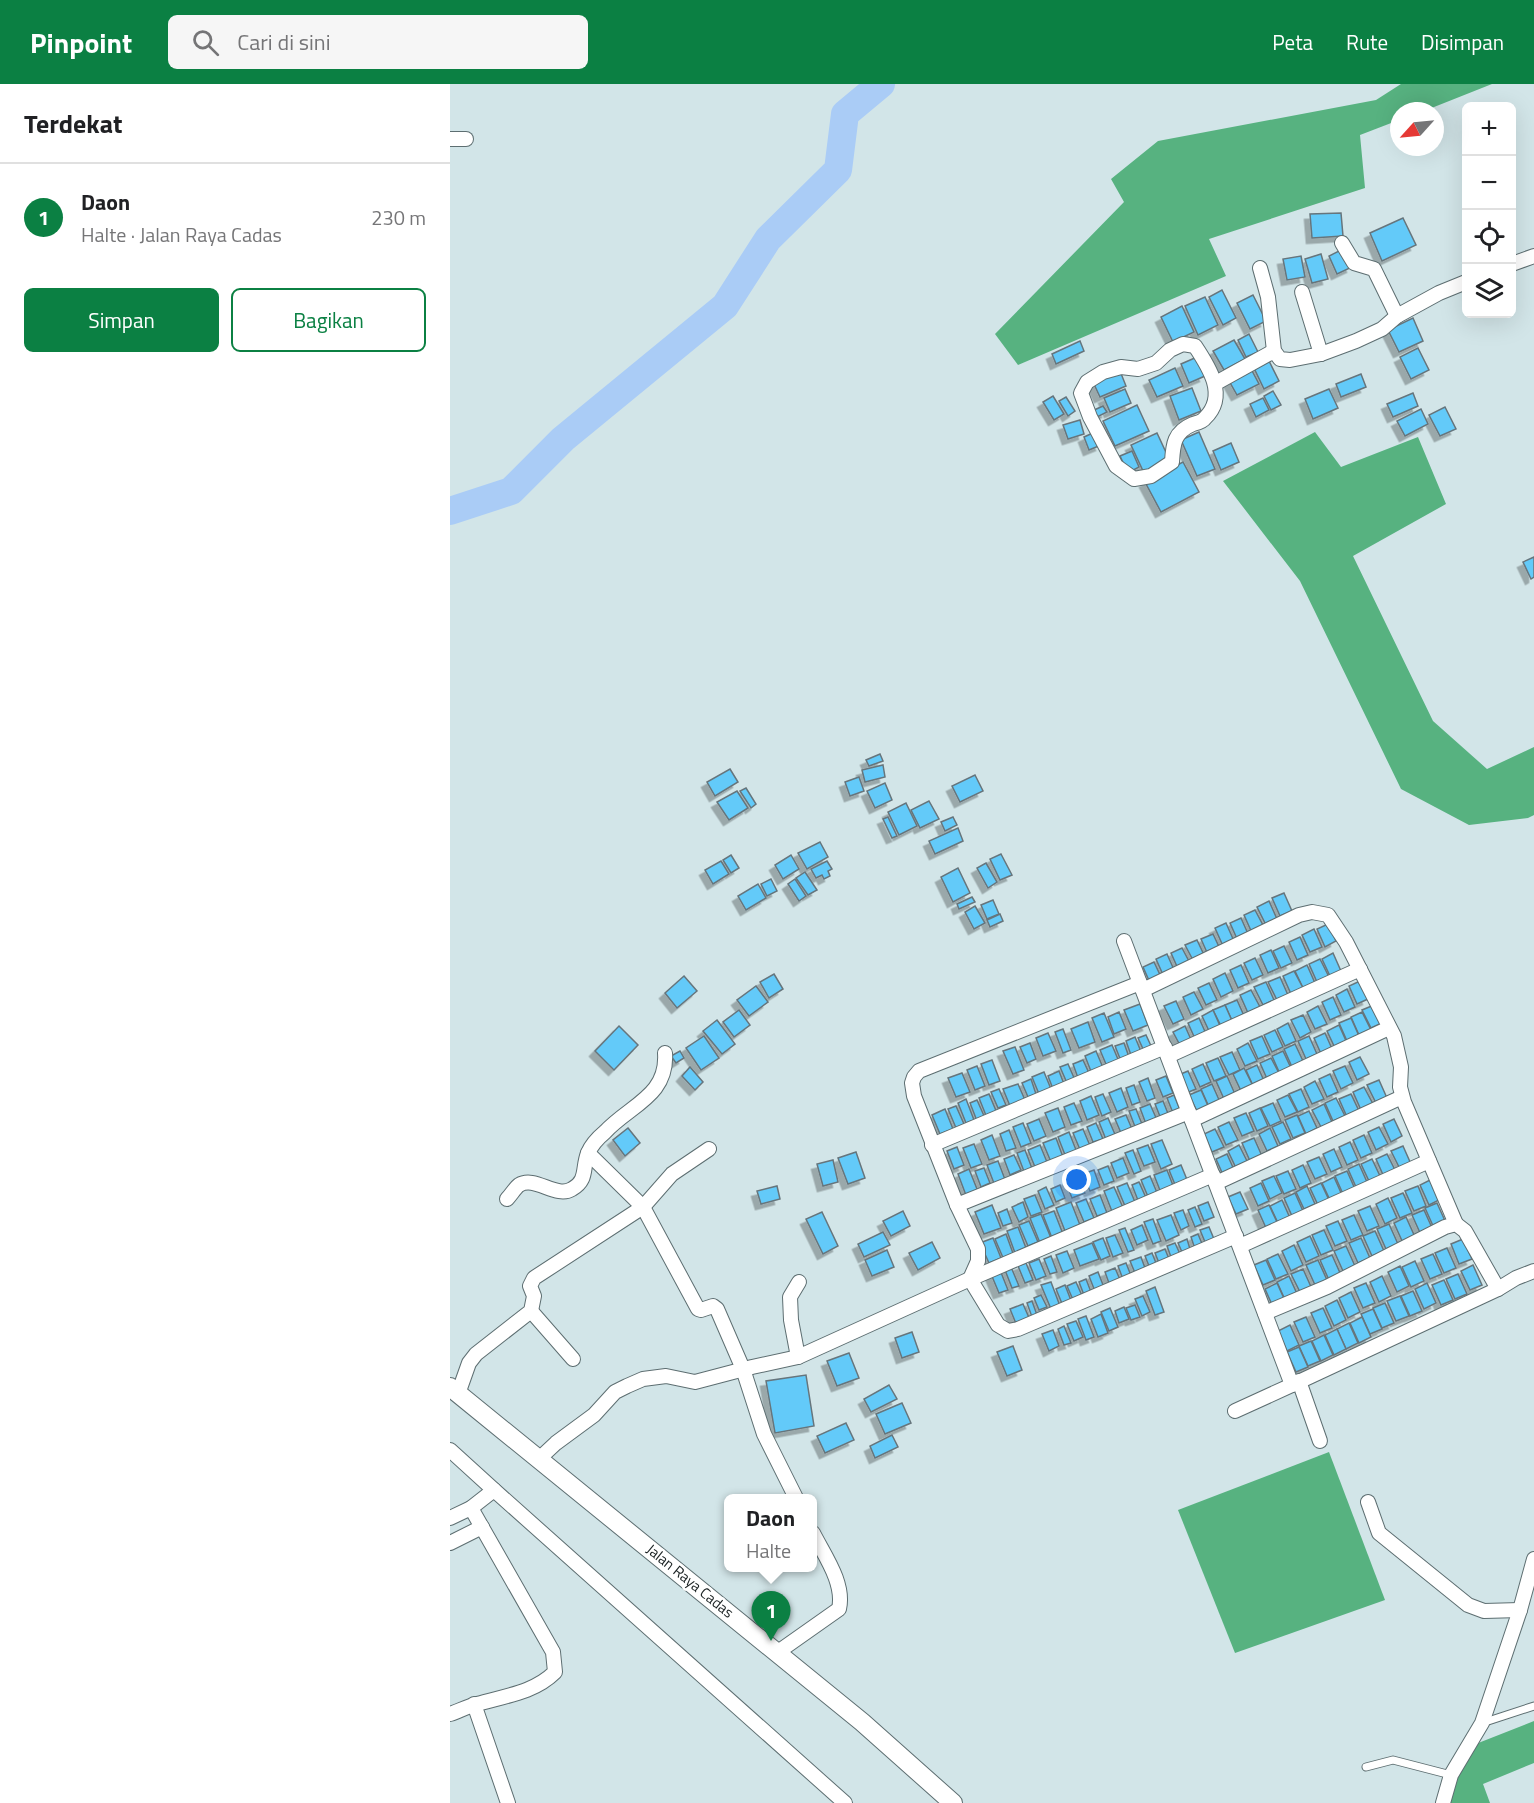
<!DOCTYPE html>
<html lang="id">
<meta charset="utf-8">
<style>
body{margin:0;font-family:"Titillium Web",sans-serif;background:#f6f6f6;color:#202124}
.controls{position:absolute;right:18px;top:18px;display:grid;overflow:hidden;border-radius:9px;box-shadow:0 6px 24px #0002}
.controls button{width:54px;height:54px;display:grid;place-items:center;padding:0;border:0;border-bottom:2px solid #e0e0e0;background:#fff;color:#202124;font:30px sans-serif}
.compass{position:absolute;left:940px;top:18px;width:54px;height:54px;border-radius:50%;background:#fff;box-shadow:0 6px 24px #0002;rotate:243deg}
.you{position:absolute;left:627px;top:1096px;width:21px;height:21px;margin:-15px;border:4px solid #fff;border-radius:50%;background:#1a73e8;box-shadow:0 0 0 9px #1a73e833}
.badge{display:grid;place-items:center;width:39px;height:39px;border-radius:50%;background:#0b8043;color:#fff;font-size:20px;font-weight:700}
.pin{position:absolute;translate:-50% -50px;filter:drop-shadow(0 2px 3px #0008)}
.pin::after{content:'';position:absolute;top:32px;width:21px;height:18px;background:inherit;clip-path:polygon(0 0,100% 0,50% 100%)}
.popup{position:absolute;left:274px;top:1410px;width:93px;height:78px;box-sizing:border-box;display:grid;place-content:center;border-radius:9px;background:#fff;filter:drop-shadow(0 2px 4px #0005);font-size:20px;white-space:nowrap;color:#757577}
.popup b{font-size:22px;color:#202124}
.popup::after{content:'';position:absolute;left:50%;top:100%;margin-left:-12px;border:12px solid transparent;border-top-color:#fff}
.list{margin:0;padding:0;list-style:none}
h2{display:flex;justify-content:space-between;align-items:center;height:78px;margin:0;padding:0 24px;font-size:26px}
h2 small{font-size:20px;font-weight:400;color:#757577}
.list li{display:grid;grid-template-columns:39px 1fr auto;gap:18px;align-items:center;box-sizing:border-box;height:108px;padding:0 24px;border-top:2px solid #e0e0e0}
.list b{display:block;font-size:22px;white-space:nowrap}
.list p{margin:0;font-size:20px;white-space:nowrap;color:#757577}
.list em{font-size:20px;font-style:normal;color:#757577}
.actions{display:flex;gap:12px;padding:18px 24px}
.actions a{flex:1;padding:14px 0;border:2px solid #0b8043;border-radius:9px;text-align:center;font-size:21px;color:#0b8043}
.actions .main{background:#0b8043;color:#fff}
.icon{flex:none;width:33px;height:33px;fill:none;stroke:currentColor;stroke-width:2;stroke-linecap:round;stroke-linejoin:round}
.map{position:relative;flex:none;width:1084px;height:1719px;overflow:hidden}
header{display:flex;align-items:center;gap:36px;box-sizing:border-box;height:84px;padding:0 30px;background:#0b8043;color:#fff}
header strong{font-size:28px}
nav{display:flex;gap:33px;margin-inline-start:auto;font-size:21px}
.search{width:420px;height:54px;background:#f6f6f6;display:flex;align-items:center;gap:15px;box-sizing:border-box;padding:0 21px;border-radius:9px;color:#757577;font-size:22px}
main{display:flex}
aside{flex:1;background:#fff}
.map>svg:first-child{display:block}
.forest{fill:#57b280}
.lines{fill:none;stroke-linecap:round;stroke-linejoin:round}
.river{stroke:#aaccf6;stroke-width:28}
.building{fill:#64caf9;stroke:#66757c;stroke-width:1.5;filter:url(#shadow)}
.service-casing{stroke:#5d6e71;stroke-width:9}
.minor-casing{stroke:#5d6e71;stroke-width:16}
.tertiary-casing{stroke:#5d6e71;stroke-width:20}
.service{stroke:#fff;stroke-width:7}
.minor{stroke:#fff;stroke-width:14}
.tertiary{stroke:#fff;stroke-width:18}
.labels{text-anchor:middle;stroke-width:5;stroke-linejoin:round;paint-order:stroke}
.street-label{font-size:15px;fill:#192021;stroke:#fff}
</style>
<header>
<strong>Pinpoint</strong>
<div class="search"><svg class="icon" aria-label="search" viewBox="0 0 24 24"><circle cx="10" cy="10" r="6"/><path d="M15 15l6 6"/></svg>Cari di sini</div>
<nav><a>Peta</a><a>Rute</a><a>Disimpan</a></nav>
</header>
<main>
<aside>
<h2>Terdekat<small></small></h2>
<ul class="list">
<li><span class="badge">1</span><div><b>Daon</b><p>Halte · Jalan Raya Cadas</p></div><em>230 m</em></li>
</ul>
<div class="actions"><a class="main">Simpan</a><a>Bagikan</a></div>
</aside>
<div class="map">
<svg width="1084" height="1719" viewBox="0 0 1084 1719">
<defs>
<filter id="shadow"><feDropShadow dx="-5.5" dy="5.5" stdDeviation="0" flood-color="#0004"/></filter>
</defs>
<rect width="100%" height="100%" fill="#d2e5e8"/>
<g class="forest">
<path d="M951,0H1042L974,27H949V36L910,51L915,104L759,155L776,192L568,281L545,250L674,118L661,95L708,57L926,16Z"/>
<path d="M865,348L891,383L968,353L996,420L903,472L983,637L1037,685L1084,663V731L1078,734L1019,741L951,705L850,497L773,397Z"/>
<path d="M879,1368L935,1516L785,1569L728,1426Z"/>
<path d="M1084,1637V1679L1033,1700L1040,1719H997L1013,1665Z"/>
</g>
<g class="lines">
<path class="river" d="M0,427L61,407L113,355L275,222L318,155L388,86L395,30L431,0"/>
</g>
<g class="building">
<path d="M891,129L893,152L862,154L860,130Z"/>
<path d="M953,134L966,161L932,177L920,149Z"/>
<path d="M893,165L902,183L887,190L879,172Z"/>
<path d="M871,170L878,195L862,199L855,175Z"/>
<path d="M851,172L855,193L837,196L833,175Z"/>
<path d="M772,206L786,234L773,241L759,213Z"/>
<path d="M803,211L816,237L800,245L787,219Z"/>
<path d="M755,213L768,241L748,251L735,222Z"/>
<path d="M732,222L744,248L723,258L711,233Z"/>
<path d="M963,234L973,257L949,268L938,246Z"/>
<path d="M799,250L808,268L796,273L788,256Z"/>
<path d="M784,256L795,275L774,286L763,267Z"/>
<path d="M630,257L634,267L606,280L602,270Z"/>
<path d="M968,264L979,286L961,295L950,273Z"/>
<path d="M747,273L755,292L739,299L731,280Z"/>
<path d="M818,275L829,297L814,305L803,282Z"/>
<path d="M800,283L809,300L787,311L778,295Z"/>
<path d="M725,284L733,302L707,313L699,296Z"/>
<path d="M670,287L676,302L650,313L643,298Z"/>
<path d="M911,290L916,303L891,313L886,300Z"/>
<path d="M742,304L751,327L729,336L720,312Z"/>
<path d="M675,305L681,319L660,328L654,314Z"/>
<path d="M879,305L888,324L863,335L855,315Z"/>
<path d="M823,307L831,321L821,326L814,312Z"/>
<path d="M963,309L968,322L943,333L937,320Z"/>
<path d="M603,312L614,330L604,336L593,318Z"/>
<path d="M616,313L625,327L618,332L609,317Z"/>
<path d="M813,314L819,326L806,333L800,320Z"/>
<path d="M687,321L699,347L665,362L653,337Z"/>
<path d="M653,322L657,328L645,334L642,327Z"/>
<path d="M995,323L1006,345L990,352L979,331Z"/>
<path d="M971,325L978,340L955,352L947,337Z"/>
<path d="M630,336L634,350L618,355L613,341Z"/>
<path d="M645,348L651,361L639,366L634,353Z"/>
<path d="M749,348L765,385L747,392L731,356Z"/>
<path d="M707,349L720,377L694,389L681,361Z"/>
<path d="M781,359L789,378L771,386L763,367Z"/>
<path d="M682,367L689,383L678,389L670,372Z"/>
<path d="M733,378L749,408L711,428L695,398Z"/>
<path d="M1084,473V493L1081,495L1073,478Z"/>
<path d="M430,670L433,677L419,682L416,676Z"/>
<path d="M433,681L435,693L415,698L412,686Z"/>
<path d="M280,685L288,698L265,712L257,698Z"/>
<path d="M525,691L533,707L510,718L502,702Z"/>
<path d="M409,693L414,707L400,712L395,698Z"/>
<path d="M435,699L442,716L425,724L417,707Z"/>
<path d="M296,704L306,720L301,724L290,707Z"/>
<path d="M287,707L298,724L279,736L267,718Z"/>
<path d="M479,717L489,735L470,744L461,726Z"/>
<path d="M456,719L467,742L449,751L438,728Z"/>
<path d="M438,733L447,752L442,754L433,735Z"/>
<path d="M503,733L507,741L495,747L491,738Z"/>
<path d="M508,744L513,757L485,770L479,757Z"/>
<path d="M370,758L378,773L357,785L348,769Z"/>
<path d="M551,770L562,791L550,796L540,775Z"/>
<path d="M281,771L289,784L281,789L273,776Z"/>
<path d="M341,771L349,785L333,795L325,781Z"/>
<path d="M271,777L279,790L263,800L255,786Z"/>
<path d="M377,777L382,785L378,787L380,792L374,795L372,791L366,794L361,785Z"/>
<path d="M536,779L547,798L538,804L527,784Z"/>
<path d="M508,784L520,809L503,818L491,793Z"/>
<path d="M355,788L367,806L358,811L346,794Z"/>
<path d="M321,795L327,807L317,812L311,800Z"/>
<path d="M345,795L356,812L349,817L338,800Z"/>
<path d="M308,800L316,814L296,826L288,812Z"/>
<path d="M834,809L842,827L830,832L822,814Z"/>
<path d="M522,813L525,818L509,825L507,820Z"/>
<path d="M543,816L549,830L537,835L531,821Z"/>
<path d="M819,817L827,835L816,841L807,823Z"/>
<path d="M525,822L535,839L524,845L515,828Z"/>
<path d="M805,826L814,843L802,849L794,831Z"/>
<path d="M550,830L553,837L540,843L537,836Z"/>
<path d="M791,834L799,852L788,857L780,839Z"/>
<path d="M776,839L784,857L773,862L765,844Z"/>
<path d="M878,840L886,857L875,863L867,845Z"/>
<path d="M864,845L872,863L860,868L852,851Z"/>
<path d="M763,850L771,867L759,873L751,855Z"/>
<path d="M850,853L858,871L847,876L839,858Z"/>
<path d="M747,856L755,873L744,878L735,861Z"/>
<path d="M834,862L842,879L831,884L823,867Z"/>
<path d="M732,864L741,881L729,887L721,869Z"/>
<path d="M821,866L829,884L818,889L810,871Z"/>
<path d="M883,869L891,887L880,892L872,875Z"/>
<path d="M717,870L725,888L714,893L706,875Z"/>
<path d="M805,874L813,891L802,896L794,879Z"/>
<path d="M870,875L879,893L867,898L859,880Z"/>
<path d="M704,878L712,895L701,901L693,883Z"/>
<path d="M791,881L799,899L788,904L780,886Z"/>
<path d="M857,881L865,899L853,904L845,887Z"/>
<path d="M844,887L853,904L841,910L833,892Z"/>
<path d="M775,889L783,907L771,913L763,895Z"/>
<path d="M324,890L333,905L319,914L310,898Z"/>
<path d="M234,892L247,907L227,924L215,909Z"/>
<path d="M830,893L838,911L827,916L818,898Z"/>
<path d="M910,897L918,915L907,920L899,902Z"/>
<path d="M816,898L824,916L813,921L804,903Z"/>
<path d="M759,899L767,916L756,921L748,904Z"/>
<path d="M306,902L318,918L299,932L287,916Z"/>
<path d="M897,905L905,923L894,928L886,911Z"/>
<path d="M801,906L810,923L798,929L790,911Z"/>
<path d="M744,908L753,925L741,931L733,913Z"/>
<path d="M883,913L891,931L880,936L872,918Z"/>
<path d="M787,916L795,934L783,939L775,921Z"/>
<path d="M726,917L734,935L723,940L714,922Z"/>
<path d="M690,920L698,941L683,947L674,926Z"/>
<path d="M775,921L783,939L772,944L763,926Z"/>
<path d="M924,921L932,939L921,944L912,926Z"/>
<path d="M868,922L877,940L865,945L857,928Z"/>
<path d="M289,926L300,941L284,953L273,938Z"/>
<path d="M763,926L771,944L760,949L752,932Z"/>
<path d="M669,928L676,945L664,950L658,933Z"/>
<path d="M912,928L921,946L909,951L901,933Z"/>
<path d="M654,929L664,953L652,958L642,934Z"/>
<path d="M853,931L861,948L850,954L841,936Z"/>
<path d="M749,934L757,952L746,957L738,939Z"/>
<path d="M901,934L909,952L897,957L889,939Z"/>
<path d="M267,936L285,960L272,970L253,947Z"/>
<path d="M638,938L645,958L629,964L621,945Z"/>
<path d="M838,939L846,957L835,962L827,945Z"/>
<path d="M889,941L897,959L885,964L877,947Z"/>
<path d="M169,942L188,961L164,986L145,967Z"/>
<path d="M735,942L743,960L732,965L723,948Z"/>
<path d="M613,945L621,966L613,969L605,948Z"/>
<path d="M825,946L833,963L822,968L814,951Z"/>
<path d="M598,949L606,967L593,972L586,954Z"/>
<path d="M875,949L883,967L872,972L864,954Z"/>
<path d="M696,951L702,964L694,967L688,954Z"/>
<path d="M254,952L269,974L251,986L236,964Z"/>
<path d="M812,952L820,970L808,975L800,957Z"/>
<path d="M859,952L867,970L856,975L848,957Z"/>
<path d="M685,953L692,970L682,974L676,957Z"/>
<path d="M580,959L586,975L577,979L570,963Z"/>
<path d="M674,959L679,973L671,977L665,962Z"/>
<path d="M798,959L807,977L795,982L787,965Z"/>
<path d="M845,960L853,977L842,983L834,965Z"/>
<path d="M662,961L670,980L658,985L650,966Z"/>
<path d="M565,963L574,986L563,990L553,967Z"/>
<path d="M230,967L234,974L226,979L221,972Z"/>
<path d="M646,967L654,986L642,990L635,972Z"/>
<path d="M833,967L841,984L830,990L822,972Z"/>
<path d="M782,968L790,986L779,991L770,973Z"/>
<path d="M910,973L919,990L907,996L899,978Z"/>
<path d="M768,974L776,992L764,997L756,979Z"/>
<path d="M821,974L830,991L818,997L810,979Z"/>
<path d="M542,976L550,997L539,1001L531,980Z"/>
<path d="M633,976L639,989L628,994L623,980Z"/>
<path d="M618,980L625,996L617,999L610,983Z"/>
<path d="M753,980L761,998L750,1003L742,985Z"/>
<path d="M807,981L815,999L804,1004L796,986Z"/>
<path d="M527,982L535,1002L525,1006L517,986Z"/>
<path d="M895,982L903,999L891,1005L883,987Z"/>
<path d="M240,983L253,998L245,1006L232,992Z"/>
<path d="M794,984L803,1002L791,1007L783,990Z"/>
<path d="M609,987L614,1000L603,1005L598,992Z"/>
<path d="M738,987L746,1005L734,1010L726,992Z"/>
<path d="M594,988L601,1005L589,1010L582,993Z"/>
<path d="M512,989L520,1008L506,1013L498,994Z"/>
<path d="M880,990L888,1008L877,1013L869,995Z"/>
<path d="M716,992L723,1009L713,1013L706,996Z"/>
<path d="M777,992L785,1010L774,1015L766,997Z"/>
<path d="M698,994L705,1014L697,1017L689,998Z"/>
<path d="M581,995L586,1010L578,1013L572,999Z"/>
<path d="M929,996L937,1014L926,1019L917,1001Z"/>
<path d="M865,997L874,1015L862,1020L854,1003Z"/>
<path d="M568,1000L575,1016L560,1022L553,1005Z"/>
<path d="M762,1000L770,1018L759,1023L751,1005Z"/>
<path d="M684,1001L690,1018L682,1021L676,1004Z"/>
<path d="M914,1003L923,1020L911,1026L903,1008Z"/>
<path d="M671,1004L678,1023L667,1028L659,1009Z"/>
<path d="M549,1005L556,1021L548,1024L541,1008Z"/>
<path d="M851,1005L859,1023L848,1028L839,1010Z"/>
<path d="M751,1006L759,1024L748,1029L739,1011Z"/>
<path d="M539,1010L547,1029L537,1034L529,1014Z"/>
<path d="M653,1010L661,1028L652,1032L645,1013Z"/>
<path d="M901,1010L909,1027L897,1033L889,1015Z"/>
<path d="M724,1011L730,1026L723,1029L717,1014Z"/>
<path d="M838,1011L847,1028L835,1033L827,1016Z"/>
<path d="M641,1012L649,1031L637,1036L630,1017Z"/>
<path d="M886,1014L895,1032L883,1037L875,1019Z"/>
<path d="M516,1015L524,1036L516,1039L508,1019Z"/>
<path d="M527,1016L535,1034L527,1037L520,1019Z"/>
<path d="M713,1017L719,1032L711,1035L705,1020Z"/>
<path d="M624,1019L632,1037L621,1041L614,1023Z"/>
<path d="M823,1019L831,1037L820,1042L811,1024Z"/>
<path d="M700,1020L707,1036L696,1040L690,1024Z"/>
<path d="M874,1020L882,1038L871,1043L862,1026Z"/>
<path d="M506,1022L514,1040L506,1044L498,1025Z"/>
<path d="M608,1024L615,1043L603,1048L595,1029Z"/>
<path d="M810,1024L818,1042L807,1047L799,1029Z"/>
<path d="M495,1025L503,1045L490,1050L482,1031Z"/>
<path d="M686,1025L694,1045L687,1048L679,1027Z"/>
<path d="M859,1027L867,1044L856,1050L848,1032Z"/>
<path d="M796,1029L804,1047L792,1052L784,1034Z"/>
<path d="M676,1031L682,1045L671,1049L665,1035Z"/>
<path d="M847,1031L855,1049L843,1054L835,1036Z"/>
<path d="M658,1034L667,1055L657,1058L649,1038Z"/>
<path d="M589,1035L596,1052L584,1057L577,1040Z"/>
<path d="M944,1035L952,1052L941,1058L933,1040Z"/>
<path d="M779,1038L788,1056L776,1061L768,1043Z"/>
<path d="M833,1038L841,1055L830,1060L822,1043Z"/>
<path d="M573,1039L581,1059L571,1063L563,1043Z"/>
<path d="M646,1039L653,1055L643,1058L637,1043Z"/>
<path d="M929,1043L938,1060L926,1066L918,1048Z"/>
<path d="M178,1044L190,1059L175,1072L163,1056Z"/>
<path d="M820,1044L828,1062L817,1067L809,1050Z"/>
<path d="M633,1045L641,1064L631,1068L623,1049Z"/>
<path d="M765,1045L774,1063L762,1068L754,1050Z"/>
<path d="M559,1046L566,1064L556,1067L550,1050Z"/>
<path d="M619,1048L628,1071L617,1076L608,1053Z"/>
<path d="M542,1051L550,1072L539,1076L531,1056Z"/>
<path d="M914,1051L922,1069L911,1074L903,1056Z"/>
<path d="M606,1054L613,1073L601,1078L593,1059Z"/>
<path d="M804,1054L812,1072L800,1077L792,1059Z"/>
<path d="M712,1056L722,1080L711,1085L701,1060Z"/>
<path d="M900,1058L908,1076L897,1081L889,1063Z"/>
<path d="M524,1060L532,1080L521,1084L513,1064Z"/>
<path d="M590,1061L597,1078L585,1083L578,1066Z"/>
<path d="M698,1061L705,1078L694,1082L687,1065Z"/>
<path d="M789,1061L798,1079L786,1084L778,1067Z"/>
<path d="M953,1062L961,1080L950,1085L941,1067Z"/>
<path d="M507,1063L514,1081L504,1085L497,1067Z"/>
<path d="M884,1065L892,1083L881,1088L873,1070Z"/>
<path d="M575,1066L583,1087L575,1090L567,1069Z"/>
<path d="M683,1066L691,1087L684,1090L675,1069Z"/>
<path d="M406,1068L415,1094L398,1100L388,1074Z"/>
<path d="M777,1070L785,1088L774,1093L766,1075Z"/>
<path d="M937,1070L946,1088L934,1093L926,1075Z"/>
<path d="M564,1071L571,1086L560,1091L554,1075Z"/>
<path d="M869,1073L877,1090L865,1095L857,1078Z"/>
<path d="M673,1074L679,1089L667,1094L661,1079Z"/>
<path d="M922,1075L930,1092L919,1097L911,1080Z"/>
<path d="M383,1076L388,1098L373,1102L367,1080Z"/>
<path d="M548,1077L556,1098L545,1102L537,1081Z"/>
<path d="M909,1080L917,1098L906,1103L898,1085Z"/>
<path d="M731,1081L738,1098L726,1103L719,1086Z"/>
<path d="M853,1081L861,1099L850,1104L842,1086Z"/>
<path d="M658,1082L664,1097L654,1101L648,1086Z"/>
<path d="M534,1084L540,1099L531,1103L525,1087Z"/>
<path d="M519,1085L529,1110L517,1114L508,1090Z"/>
<path d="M644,1086L650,1103L640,1107L633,1090Z"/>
<path d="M717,1086L724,1104L711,1109L704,1091Z"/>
<path d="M838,1087L846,1105L834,1110L826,1092Z"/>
<path d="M897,1087L905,1105L893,1110L885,1092Z"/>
<path d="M628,1092L635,1109L622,1114L615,1097Z"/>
<path d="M700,1092L708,1111L699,1115L691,1096Z"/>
<path d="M824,1092L832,1109L820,1115L812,1097Z"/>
<path d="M884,1093L892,1111L880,1116L872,1099Z"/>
<path d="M982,1095L991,1115L979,1121L970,1101Z"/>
<path d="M689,1098L697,1116L689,1119L682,1101Z"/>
<path d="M677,1099L685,1118L675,1122L667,1103Z"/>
<path d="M811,1099L819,1117L808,1122L800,1104Z"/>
<path d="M871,1099L879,1116L868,1121L860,1104Z"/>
<path d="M610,1101L615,1114L606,1118L601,1105Z"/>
<path d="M327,1102L330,1115L311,1120L307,1107Z"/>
<path d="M857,1102L865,1120L854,1125L846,1108Z"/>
<path d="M968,1102L976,1122L964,1127L955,1107Z"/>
<path d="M596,1103L604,1121L595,1125L588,1107Z"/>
<path d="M664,1103L674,1126L663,1130L654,1107Z"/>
<path d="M790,1108L798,1125L786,1130L778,1113Z"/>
<path d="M845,1109L853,1127L842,1132L834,1114Z"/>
<path d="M953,1109L962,1129L950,1134L941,1114Z"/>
<path d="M585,1111L592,1128L581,1132L574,1115Z"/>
<path d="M650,1111L657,1129L647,1132L640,1115Z"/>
<path d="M938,1114L947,1134L935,1140L926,1120Z"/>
<path d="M636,1115L644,1134L634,1138L626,1119Z"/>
<path d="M832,1116L840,1134L828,1139L820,1122Z"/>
<path d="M573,1118L578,1133L569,1138L562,1123Z"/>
<path d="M621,1118L630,1141L615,1147L606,1124Z"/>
<path d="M758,1118L764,1133L754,1137L748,1122Z"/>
<path d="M987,1119L996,1139L984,1144L975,1124Z"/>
<path d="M542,1121L551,1144L534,1150L525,1128Z"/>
<path d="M819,1121L827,1138L816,1144L808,1126Z"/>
<path d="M920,1122L929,1142L917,1147L908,1127Z"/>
<path d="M745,1123L752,1140L745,1143L738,1126Z"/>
<path d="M557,1125L562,1139L553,1142L548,1129Z"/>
<path d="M733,1126L739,1142L731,1146L724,1129Z"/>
<path d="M974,1126L983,1146L971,1151L962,1131Z"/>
<path d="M453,1127L460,1142L441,1152L433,1137Z"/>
<path d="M604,1127L613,1150L602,1154L593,1131Z"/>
<path d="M372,1128L388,1162L373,1170L356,1135Z"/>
<path d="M591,1130L601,1154L590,1159L580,1134Z"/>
<path d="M721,1131L729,1151L716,1157L707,1136Z"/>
<path d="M904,1131L913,1151L901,1156L892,1136Z"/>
<path d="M956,1133L965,1153L953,1159L944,1139Z"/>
<path d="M703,1135L711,1157L703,1160L694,1138Z"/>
<path d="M579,1137L588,1158L578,1162L569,1141Z"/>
<path d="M888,1137L897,1157L885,1162L876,1142Z"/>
<path d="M939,1140L948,1160L936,1165L927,1145Z"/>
<path d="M692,1141L698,1156L687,1161L681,1146Z"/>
<path d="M568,1143L576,1164L565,1169L557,1147Z"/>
<path d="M759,1143L764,1155L755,1158L750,1146Z"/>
<path d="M675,1144L684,1166L678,1168L669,1146Z"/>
<path d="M874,1146L883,1166L871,1171L862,1151Z"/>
<path d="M925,1147L934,1167L922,1172L913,1152Z"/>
<path d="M433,1148L440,1161L414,1173L408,1160Z"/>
<path d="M556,1150L564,1172L554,1176L545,1155Z"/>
<path d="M748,1150L753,1162L745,1165L741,1153Z"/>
<path d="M665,1151L673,1169L663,1173L656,1154Z"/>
<path d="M860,1152L869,1172L856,1178L847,1158Z"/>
<path d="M543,1154L551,1174L539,1179L530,1159Z"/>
<path d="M653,1154L660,1172L651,1176L643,1158Z"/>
<path d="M911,1154L920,1174L908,1179L899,1159Z"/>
<path d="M737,1155L740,1165L732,1168L728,1159Z"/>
<path d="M1013,1155L1022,1175L1009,1180L1001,1160Z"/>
<path d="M482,1158L490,1174L468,1186L459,1169Z"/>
<path d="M642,1159L649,1175L630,1182L624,1166Z"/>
<path d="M725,1159L730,1170L721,1173L717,1162Z"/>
<path d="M844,1161L853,1181L841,1187L832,1167Z"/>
<path d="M896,1162L905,1182L893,1187L884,1167Z"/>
<path d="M997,1164L1006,1184L994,1189L985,1169Z"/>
<path d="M715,1165L719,1175L709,1179L705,1169Z"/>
<path d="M437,1166L444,1183L422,1192L415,1176Z"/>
<path d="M617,1167L624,1184L613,1189L606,1171Z"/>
<path d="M702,1169L708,1184L701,1187L695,1172Z"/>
<path d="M828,1170L838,1190L826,1195L817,1175Z"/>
<path d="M983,1170L992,1190L980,1195L971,1175Z"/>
<path d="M882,1171L891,1191L879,1196L870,1176Z"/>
<path d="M601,1172L607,1188L600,1190L594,1175Z"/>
<path d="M691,1173L695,1184L685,1189L680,1177Z"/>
<path d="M589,1175L596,1192L586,1196L579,1179Z"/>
<path d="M816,1176L825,1196L813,1201L804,1181Z"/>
<path d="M868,1176L877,1196L865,1201L856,1181Z"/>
<path d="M965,1177L974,1197L961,1203L952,1183Z"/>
<path d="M576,1179L583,1196L575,1199L568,1182Z"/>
<path d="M676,1179L682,1194L674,1198L668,1182Z"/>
<path d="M1023,1181L1032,1201L1020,1206L1011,1187Z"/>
<path d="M950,1182L959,1202L947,1208L938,1188Z"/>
<path d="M561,1183L569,1202L562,1204L555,1186Z"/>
<path d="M665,1184L671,1198L660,1202L655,1188Z"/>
<path d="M853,1185L862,1205L851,1210L841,1190Z"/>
<path d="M550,1186L558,1206L549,1209L541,1190Z"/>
<path d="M648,1188L655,1206L646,1210L639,1192Z"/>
<path d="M1008,1190L1017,1210L1005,1215L996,1195Z"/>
<path d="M839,1192L848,1212L836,1218L827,1198Z"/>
<path d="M932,1192L941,1212L929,1218L920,1198Z"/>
<path d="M636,1195L641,1208L634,1211L629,1198Z"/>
<path d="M994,1196L1003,1216L991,1221L982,1201Z"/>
<path d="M601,1198L610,1222L601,1225L591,1201Z"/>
<path d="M626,1198L633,1214L624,1218L617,1202Z"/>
<path d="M827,1199L836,1219L824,1225L815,1205Z"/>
<path d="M916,1199L925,1219L913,1224L904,1204Z"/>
<path d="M977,1199L986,1219L974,1225L965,1205Z"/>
<path d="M615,1201L622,1219L613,1222L606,1205Z"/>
<path d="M705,1203L714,1228L705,1231L696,1207Z"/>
<path d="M963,1207L972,1227L960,1232L951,1212Z"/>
<path d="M901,1208L910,1228L898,1234L889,1214Z"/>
<path d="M591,1211L597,1223L589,1226L584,1214Z"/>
<path d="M693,1212L700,1228L692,1232L685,1215Z"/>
<path d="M950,1212L959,1232L946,1237L937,1217Z"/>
<path d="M887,1216L896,1236L884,1242L875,1222Z"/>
<path d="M582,1217L587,1231L582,1233L577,1219Z"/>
<path d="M935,1219L944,1239L932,1244L923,1224Z"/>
<path d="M573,1220L580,1236L567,1242L560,1225Z"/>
<path d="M685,1221L690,1233L681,1236L676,1224Z"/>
<path d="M674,1223L679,1235L669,1239L665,1227Z"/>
<path d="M660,1224L668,1243L659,1247L651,1228Z"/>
<path d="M873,1224L882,1244L870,1249L861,1229Z"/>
<path d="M923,1225L932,1245L920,1250L911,1230Z"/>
<path d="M651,1230L658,1249L648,1253L641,1235Z"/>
<path d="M636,1232L644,1253L636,1256L628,1235Z"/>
<path d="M856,1233L865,1253L853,1258L844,1238Z"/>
<path d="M912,1233L921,1253L909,1259L900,1239Z"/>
<path d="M626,1237L633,1253L624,1257L617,1240Z"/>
<path d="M899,1239L908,1259L896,1265L887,1245Z"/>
<path d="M840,1241L849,1261L837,1267L828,1247Z"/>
<path d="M614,1242L621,1259L614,1261L608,1245Z"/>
<path d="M887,1245L896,1265L884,1271L875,1251Z"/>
<path d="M603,1246L609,1262L599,1267L592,1250Z"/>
<path d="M462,1248L469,1268L452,1274L445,1254Z"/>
<path d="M874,1251L883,1271L871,1277L862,1257Z"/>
<path d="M861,1257L870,1277L858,1282L849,1262Z"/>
<path d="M563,1262L572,1286L557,1292L547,1268Z"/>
<path d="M849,1263L858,1283L846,1288L837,1268Z"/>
<path d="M399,1269L409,1294L387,1302L377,1277Z"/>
<path d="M356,1291L364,1342L325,1349L316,1297Z"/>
<path d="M439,1301L447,1315L421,1328L414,1315Z"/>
<path d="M452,1319L461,1339L435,1350L426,1330Z"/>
<path d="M396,1339L404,1356L375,1369L367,1352Z"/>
<path d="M442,1351L448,1363L425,1374L420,1362Z"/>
</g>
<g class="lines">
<g class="service-casing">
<g id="service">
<path d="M1032,1639L1084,1622"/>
<path d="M916,1683L943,1676L1001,1691"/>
</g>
</g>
<g class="minor-casing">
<g id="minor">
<path d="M0,55H16"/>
<path d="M892,159L904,179L924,185L947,232"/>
<path d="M1062,180L1084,172"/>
<path d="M810,184L818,213L824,267L830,275L840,276L871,270L906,257L932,245L947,232L989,209L1016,198"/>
<path d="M852,208L871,270"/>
<path d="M733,260L745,262C759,283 778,312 755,334C753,337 747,339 743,340C724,348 723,360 722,378L701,392L684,395L666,382L640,333L631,309L637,298L653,288L671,283L688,285L706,279L720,266Z"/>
<path d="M766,299L824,267"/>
<path d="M674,857L842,1301L1048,1205L1066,1194L1084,1187"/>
<path d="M690,899L469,987L464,993L462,999L464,1012L507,1121L739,1028"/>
<path d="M693,906L849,831L862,828L878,831L896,858L944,952L951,983L950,1003L954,1018L1006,1140"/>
<path d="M718,972L910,885"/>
<path d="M742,1036L939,944"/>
<path d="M482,1061L715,963"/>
<path d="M138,1069L193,1123L248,1225L251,1226L263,1222L267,1225L293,1285L314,1350L346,1414"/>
<path d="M766,1099L952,1013"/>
<path d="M57,1115C61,1111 65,1104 69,1101C85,1091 106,1115 122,1105C138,1096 132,1084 138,1069C141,1062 149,1053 155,1048C180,1021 218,1012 215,969"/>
<path d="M507,1121L528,1165V1177L520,1195"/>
<path d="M790,1162L979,1077"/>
<path d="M520,1195L548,1241L558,1247L568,1245L786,1152"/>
<path d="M81,1227L123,1275"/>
<path d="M815,1229L877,1203L995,1143L1006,1140L1015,1147L1048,1205"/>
<path d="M348,1273L341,1236L340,1213L349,1198"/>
<path d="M849,1297L870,1357"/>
<path d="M8,1310L19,1279L26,1270L81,1227L84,1212L80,1202L84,1194L193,1123L222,1090L259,1065"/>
<path d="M785,1327L842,1301"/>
<path d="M0,1366L44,1406"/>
<path d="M90,1374L106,1359L144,1331L165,1308L177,1302L193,1295L216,1292L245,1298L302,1283L348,1273L520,1195L763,1091"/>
<path d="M918,1418L929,1449L1018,1521L1034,1527L1070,1526"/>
<path d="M0,1434L21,1424L44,1406L395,1719"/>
<path d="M0,1459L32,1443"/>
<path d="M328,1568L389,1525C395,1499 374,1471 363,1449"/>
<path d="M24,1620L58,1719"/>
<path d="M0,1630C9,1627 18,1622 27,1620C54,1612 84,1609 105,1588L103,1568L21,1424"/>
<path d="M993,1719L1001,1691L1032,1639L1070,1526L1084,1475"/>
</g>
</g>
<g class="tertiary-casing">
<path id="tertiary" d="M0,1303L412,1638L503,1719"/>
</g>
<use href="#service" class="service"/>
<use href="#minor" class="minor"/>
<use href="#tertiary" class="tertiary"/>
</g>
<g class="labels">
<g class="street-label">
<text transform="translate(240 1497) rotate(39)" y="5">Jalan Raya Cadas</text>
</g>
</g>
</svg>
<div class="controls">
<button>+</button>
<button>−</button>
<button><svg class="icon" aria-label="locate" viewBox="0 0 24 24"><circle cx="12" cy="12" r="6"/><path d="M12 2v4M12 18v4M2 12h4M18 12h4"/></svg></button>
<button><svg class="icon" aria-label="layers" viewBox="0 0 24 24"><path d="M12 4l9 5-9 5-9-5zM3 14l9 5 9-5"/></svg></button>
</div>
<svg class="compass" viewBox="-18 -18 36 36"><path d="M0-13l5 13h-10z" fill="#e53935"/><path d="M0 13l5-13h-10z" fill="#757577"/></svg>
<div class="you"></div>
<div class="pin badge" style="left:321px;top:1557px">1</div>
<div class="popup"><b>Daon</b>Halte</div>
</div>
</main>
